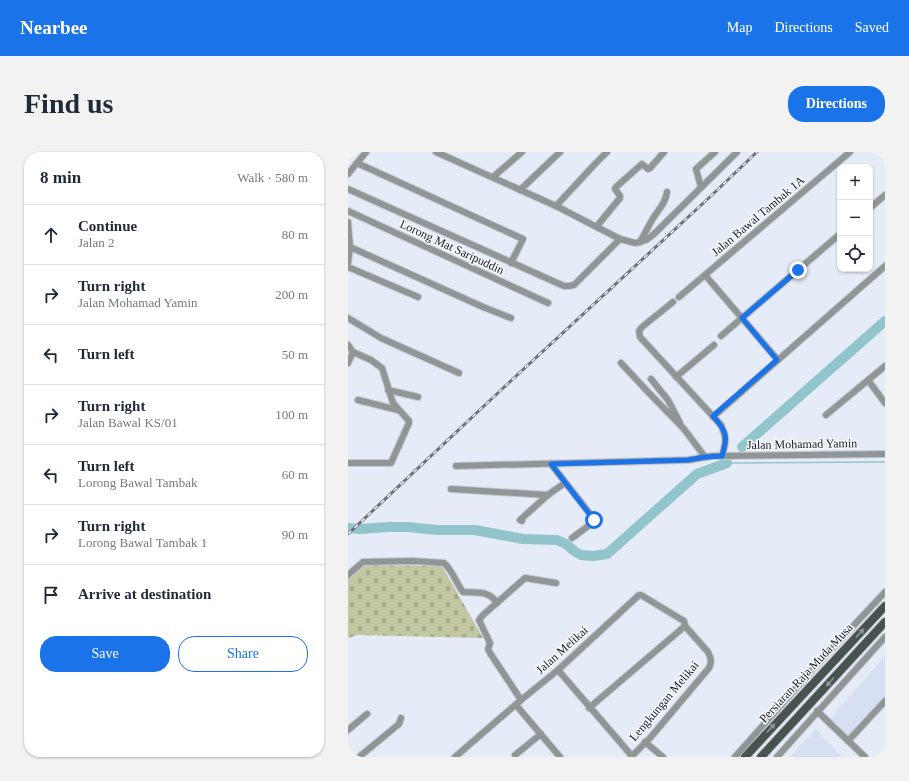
<!DOCTYPE html>
<meta charset="utf-8">
<style>
body{margin:0;font-family:Georgia,serif;background:#f2f2f3;color:#1f2937}
.controls{position:absolute;right:12px;top:12px;display:grid;overflow:hidden;border-radius:8px;box-shadow:0 1px 3px #0004}
.controls button{width:36px;height:36px;display:grid;place-items:center;padding:0;border:0;border-bottom:1px solid #e0e1e3;background:#fff;color:#1f2937;font:20px sans-serif}
.stop{position:absolute;width:12px;height:12px;margin:-9px;border:3px solid #1a73e8;border-radius:50%;background:#fff}
.stop.end{background:#1a73e8;border-color:#fff;box-shadow:0 1px 4px #0008}
.list{margin:0;padding:0;list-style:none}
h2{display:flex;justify-content:space-between;align-items:center;height:52px;margin:0;padding:0 16px;font-size:17px}
h2 small{font-size:13px;font-weight:400;color:#747a83}
.list li{display:grid;grid-template-columns:26px 1fr auto;gap:12px;align-items:center;box-sizing:border-box;height:60px;padding:0 16px;border-top:1px solid #e0e1e3}
.list b{display:block;font-size:15px;white-space:nowrap}
.list p{margin:0;font-size:13px;white-space:nowrap;color:#747a83}
.list em{font-size:13px;font-style:normal;color:#747a83}
.actions{display:flex;gap:8px;padding:12px 16px}
.actions a{flex:1;padding:9px 0;border:1px solid #1a73e8;border-radius:16px;text-align:center;font-size:14px;color:#1a73e8}
.actions .main{background:#1a73e8;color:#fff}
.icon{flex:none;width:22px;height:22px;fill:none;stroke:currentColor;stroke-width:2;stroke-linecap:round;stroke-linejoin:round}
.map{position:relative;flex:none;width:537px;height:605px;overflow:hidden;border-radius:16px}
header{display:flex;align-items:center;gap:24px;box-sizing:border-box;height:56px;padding:0 20px;background:#1a73e8;color:#fff}
header strong{font-size:19px}
nav{display:flex;gap:22px;margin-inline-start:auto;font-size:14px}
.intro{display:flex;align-items:center;justify-content:space-between;box-sizing:border-box;height:96px;padding:0 24px}
h1{margin:0;font-size:28px}
.button{padding:10px 18px;border-radius:16px;background:#1a73e8;color:#fff;font-size:14px;font-weight:700}
main{display:flex;gap:24px;padding:0 24px}
aside{flex:1;background:#fff;border-radius:16px;box-shadow:0 1px 3px #0004}
.map>svg:first-child{display:block}
.built{fill:#d7e0f2}
.cemetery{fill:url(#cemetery-stones)}
.lines{fill:none;stroke-linecap:round;stroke-linejoin:round}
.stream{stroke:#92c4cb;stroke-width:1.5}
.river{stroke:#92c4cb;stroke-width:10}
.minor-casing{stroke:#c4c9d4;stroke-width:8}
.major-casing{stroke:#c4c9d4;stroke-width:10}
.minor{stroke:#909695;stroke-width:6}
.major{stroke:#48524f;stroke-width:8}
.rail-casing{stroke:#6d7179;stroke-width:3}
.rail{stroke:#f6f9fd;stroke-width:1.5;stroke-dasharray:4.5;stroke-linecap:butt}
.oneway{fill:#8e9595}
.route{stroke:#1a73e8;stroke-width:5}
.labels{text-anchor:middle;stroke-width:3;stroke-linejoin:round;paint-order:stroke}
.street-label{font-size:12px;fill:#16181c;stroke:#f6f9fd}
</style>
<header>
<strong>Nearbee</strong>
<nav><a>Map</a><a>Directions</a><a>Saved</a></nav>
</header>
<div class="intro"><h1>Find us</h1><a class="button">Directions</a></div>
<main>
<aside>
<h2>8 min<small>Walk · 580 m</small></h2>
<ul class="list">
<li><svg class="icon" aria-label="ahead" viewBox="0 0 24 24"><path d="M12 20V5M6 11l6-6 6 6"/></svg><div><b>Continue</b><p>Jalan 2</p></div><em>80 m</em></li>
<li><svg class="icon" aria-label="right" viewBox="0 0 24 24"><path d="M7 20v-9h11M14 6l5 5-5 5"/></svg><div><b>Turn right</b><p>Jalan Mohamad Yamin</p></div><em>200 m</em></li>
<li><svg class="icon" aria-label="left" viewBox="0 0 24 24"><path d="M17 20v-9H6M10 6l-5 5 5 5"/></svg><div><b>Turn left</b></div><em>50 m</em></li>
<li><svg class="icon" aria-label="right" viewBox="0 0 24 24"><path d="M7 20v-9h11M14 6l5 5-5 5"/></svg><div><b>Turn right</b><p>Jalan Bawal KS/01</p></div><em>100 m</em></li>
<li><svg class="icon" aria-label="left" viewBox="0 0 24 24"><path d="M17 20v-9H6M10 6l-5 5 5 5"/></svg><div><b>Turn left</b><p>Lorong Bawal Tambak</p></div><em>60 m</em></li>
<li><svg class="icon" aria-label="right" viewBox="0 0 24 24"><path d="M7 20v-9h11M14 6l5 5-5 5"/></svg><div><b>Turn right</b><p>Lorong Bawal Tambak 1</p></div><em>90 m</em></li>
<li><svg class="icon" aria-label="arrive" viewBox="0 0 24 24"><path d="M6 21V4h12l-3 4 3 4H6"/></svg><div><b>Arrive at destination</b></div></li>
</ul>
<div class="actions"><a class="main">Save</a><a>Share</a></div>
</aside>
<div class="map">
<svg width="537" height="605" viewBox="0 0 537 605">
<defs>
<pattern id="cemetery-stones" width="16" height="16" patternUnits="userSpaceOnUse"><rect width="16" height="16" fill="#c2c6a1"/><path d="M2 7V4a2 2 0 0 1 4 0v3zM10 15v-3a2 2 0 0 1 4 0v3z" fill="#a6a98a"/></pattern>
</defs>
<rect width="100%" height="100%" fill="#e5ebf7"/>
<g class="built">
<path d="M537,504V547L500,587L481,568Z"/>
<path d="M468,577L493,604L492,605H442Z"/>
</g>
<path class="cemetery" d="M15,413L94,414L135,486L9,483L0,486V425Z"/>
<g class="lines">
<path class="stream" d="M379,311L537,310"/>
<g class="river">
<path d="M394,295L537,169"/>
<path d="M0,376L12,377L40,375H60L88,378H127L175,387L209,388L218,392L226,399L233,403L245,404L259,402L349,322L379,311"/>
</g>
<g class="minor-casing">
<g id="minor">
<path d="M88,0L208,54L272,87L287,91L292,90L298,88L306,82L389,0"/>
<path d="M9,11L175,87L163,111"/>
<path d="M0,22L18,0"/>
<path d="M145,25L174,0"/>
<path d="M353,35L348,17L367,0"/>
<path d="M0,37L216,134H221L226,133L272,87"/>
<path d="M172,38L212,0"/>
<path d="M208,54L247,12L259,0"/>
<path d="M522,56L537,43"/>
<path d="M0,59L200,151"/>
<path d="M0,70L2,95L0,111"/>
<path d="M249,74L272,46V44L267,37L268,35L294,12L300,17L302,16L316,0"/>
<path d="M292,90C296,83 300,75 304,68C310,58 318,51 319,40"/>
<path d="M2,95L135,155L163,166"/>
<path d="M0,115L70,145"/>
<path d="M357,123L429,207"/>
<path d="M331,145L502,0"/>
<path d="M325,150L294,175L291,179L292,185L373,273C379,286 378,290 374,304"/>
<path d="M0,166L33,186L111,221"/>
<path d="M373,184L492,82"/>
<path d="M0,193L5,200L23,208L34,216L45,251L61,269V271L43,311H0"/>
<path d="M0,211L5,200"/>
<path d="M273,211L301,241L336,277L357,305"/>
<path d="M328,225L366,193"/>
<path d="M303,227L320,248L332,271"/>
<path d="M520,228L537,251"/>
<path d="M40,238L70,245"/>
<path d="M10,248L50,258"/>
<path d="M478,263L537,214"/>
<path d="M365,265L537,114"/>
<path d="M203,312L246,367L243,372L224,386"/>
<path d="M108,314L340,308L364,304L537,302"/>
<path d="M103,337L200,343"/>
<path d="M174,369L172,368L201,342L217,331"/>
<path d="M0,423L15,410L65,409L96,411C105,419 108,431 115,440C129,441 141,438 149,451"/>
<path d="M210,518L284,604"/>
<path d="M173,548L142,501L140,497L142,491L131,468L135,463L177,426L208,431"/>
<path d="M168,553L212,605"/>
<path d="M241,556L337,474"/>
<path d="M469,559L517,605"/>
<path d="M0,578L19,562"/>
<path d="M500,589L537,549"/>
<path d="M297,590L315,605"/>
<path d="M167,603L193,582"/>
<path d="M11,605L51,572L53,566"/>
<path d="M107,605L173,548L210,518L291,443H293L336,469L337,474L360,500C363,506 364,510 361,516L302,586L283,605"/>
<path d="M387,605L465,517L537,440"/>
<path d="M429,605L537,485"/>
<path d="M534,605L537,602"/>
</g>
</g>
<g class="major-casing">
<g id="major">
<path d="M397,605L537,454"/>
<path d="M413,605L537,470"/>
</g>
</g>
<use href="#minor" class="minor"/>
<use href="#major" class="major"/>
<g class="rail-casing">
<path id="rail" d="M0,382L153,238L364,43L409,0"/>
</g>
<use href="#rail" class="rail"/>
</g>
<defs><path id="oneway-solid" d="M-6-.8H1V-3.2L6.5 0L1 3.2V.8H-6Z"/></defs>
<g class="oneway">
<use href="#oneway-solid" transform="translate(512 481) rotate(-47)"/>
<use href="#oneway-solid" transform="translate(482 530) rotate(132)"/>
<use href="#oneway-solid" transform="translate(423 576) rotate(-47)"/>
</g>
<g class="lines">
<path class="route" d="M246,368L203,312L340,308L357,305L374,304C380,284 379,280 365,264L429,208L394,166L450,118"/>
</g>
<g class="labels">
<g class="street-label">
<text transform="translate(410 64) rotate(-40)" y="4">Jalan Bawal Tambak 1A</text>
<text transform="translate(104 95) rotate(25)" y="4">Lorong Mat Saripuddin</text>
<text transform="translate(454 292) rotate(-1)" y="4">Jalan Mohamad Yamin</text>
<text transform="translate(214 498) rotate(-42)" y="4">Jalan Melikai</text>
<text transform="translate(458 521) rotate(-47)" y="4">Persiaran Raja Muda Musa</text>
<text transform="translate(316 549) rotate(-50)" y="4">Lengkungan Melikai</text>
</g>
</g>
</svg>
<div class="controls">
<button>+</button>
<button>−</button>
<button><svg class="icon" aria-label="locate" viewBox="0 0 24 24"><circle cx="12" cy="12" r="6"/><path d="M12 2v4M12 18v4M2 12h4M18 12h4"/></svg></button>
</div>
<div class="stop" style="left:246px;top:368px"></div>
<div class="stop end" style="left:450px;top:118px"></div>
</div>
</main>
